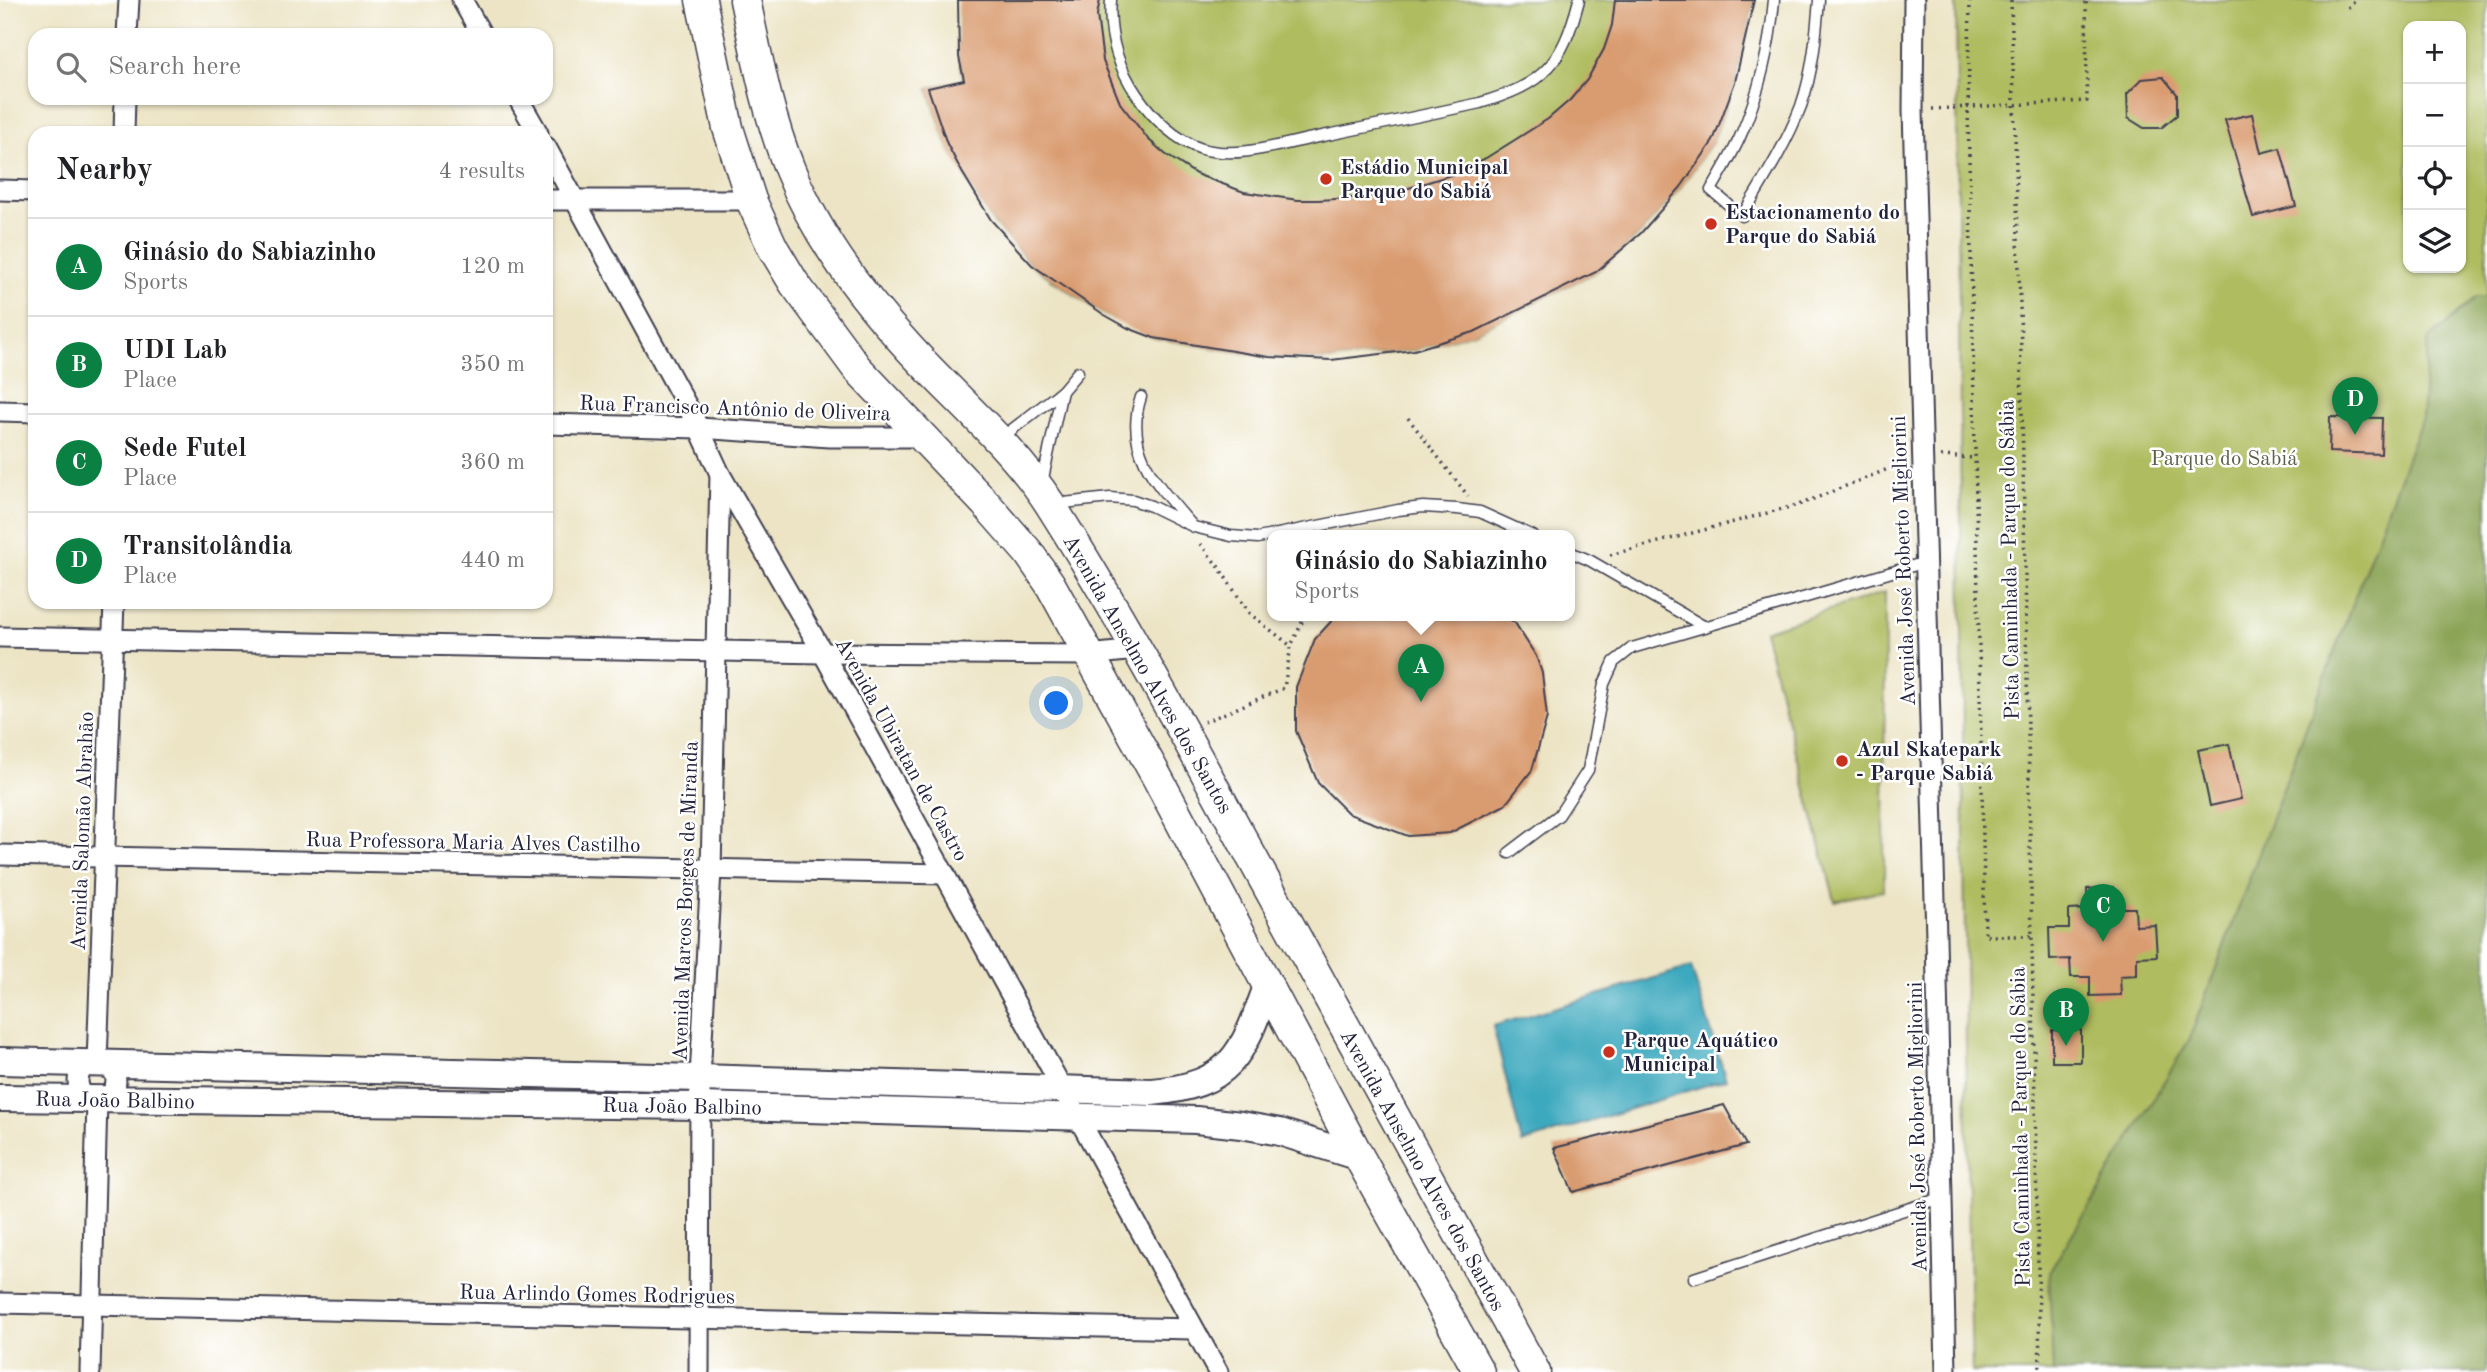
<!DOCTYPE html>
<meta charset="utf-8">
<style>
body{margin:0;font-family:"Old Standard TT",serif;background:#f6f6f6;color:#202124}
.controls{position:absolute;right:21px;top:21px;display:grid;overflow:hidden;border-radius:14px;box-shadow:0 2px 5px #0004}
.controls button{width:63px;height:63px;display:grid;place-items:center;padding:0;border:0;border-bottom:2px solid #e0e0e0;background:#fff;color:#202124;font:35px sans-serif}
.you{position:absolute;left:1057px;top:704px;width:24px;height:24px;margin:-18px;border:5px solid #fff;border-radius:50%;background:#1a73e8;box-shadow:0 0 0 10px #1a73e833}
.badge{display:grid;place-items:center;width:46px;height:46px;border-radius:50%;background:#0b8043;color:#fff;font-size:23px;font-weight:700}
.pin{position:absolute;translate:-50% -58px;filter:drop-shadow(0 2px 4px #0008)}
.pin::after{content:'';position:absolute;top:37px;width:24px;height:21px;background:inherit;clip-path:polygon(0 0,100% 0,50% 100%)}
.popup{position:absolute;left:1267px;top:530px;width:308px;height:91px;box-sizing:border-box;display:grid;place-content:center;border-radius:14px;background:#fff;filter:drop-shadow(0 2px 5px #0005);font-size:23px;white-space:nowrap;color:#757577}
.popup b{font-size:26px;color:#202124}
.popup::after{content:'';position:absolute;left:50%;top:100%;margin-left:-14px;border:14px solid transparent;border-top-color:#fff}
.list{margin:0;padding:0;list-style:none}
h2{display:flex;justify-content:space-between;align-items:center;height:91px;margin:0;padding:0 28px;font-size:30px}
h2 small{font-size:23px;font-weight:400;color:#757577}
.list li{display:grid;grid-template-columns:46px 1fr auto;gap:21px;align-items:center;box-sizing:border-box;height:98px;padding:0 28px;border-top:2px solid #e0e0e0}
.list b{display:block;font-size:26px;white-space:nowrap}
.list p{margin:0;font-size:23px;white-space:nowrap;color:#757577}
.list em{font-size:23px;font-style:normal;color:#757577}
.icon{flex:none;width:38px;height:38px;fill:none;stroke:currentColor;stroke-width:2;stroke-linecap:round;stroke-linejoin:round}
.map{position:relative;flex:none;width:2487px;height:1372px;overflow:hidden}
.search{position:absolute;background:#fff;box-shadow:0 2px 5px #0004;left:28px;top:28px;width:525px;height:77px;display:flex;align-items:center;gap:18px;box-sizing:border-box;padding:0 24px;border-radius:21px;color:#757577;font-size:26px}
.panel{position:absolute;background:#fff;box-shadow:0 2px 5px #0004;left:28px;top:126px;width:525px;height:483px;border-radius:21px}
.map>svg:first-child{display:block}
.green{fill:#afbc5f;stroke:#686f4d;stroke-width:2;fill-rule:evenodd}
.forest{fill:#8ba456;stroke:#566348;stroke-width:2}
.water{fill:#3ea9be;stroke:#30667c;stroke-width:2}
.building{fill:#d99b6f}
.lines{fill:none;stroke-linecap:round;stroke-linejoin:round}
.lane-casing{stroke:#403f50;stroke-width:13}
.street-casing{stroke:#403f50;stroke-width:23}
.secondary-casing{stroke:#403f50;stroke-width:30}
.primary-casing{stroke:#403f50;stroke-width:33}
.path{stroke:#403f50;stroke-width:3.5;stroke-dasharray:2 5;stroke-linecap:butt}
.lane{stroke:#fff;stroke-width:10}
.street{stroke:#fff;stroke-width:19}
.secondary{stroke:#fff;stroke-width:26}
.primary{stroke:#fff;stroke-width:30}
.poi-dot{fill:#c8321e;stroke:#fff;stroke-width:2.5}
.labels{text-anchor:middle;stroke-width:5;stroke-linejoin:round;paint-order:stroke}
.poi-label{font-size:21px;font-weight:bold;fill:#22223b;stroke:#fff;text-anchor:start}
.street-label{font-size:21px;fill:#22223b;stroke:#fff}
.park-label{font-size:21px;fill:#5a6049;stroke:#fff}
</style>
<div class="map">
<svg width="2487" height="1372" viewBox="0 0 2487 1372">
<rect width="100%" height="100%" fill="#fff"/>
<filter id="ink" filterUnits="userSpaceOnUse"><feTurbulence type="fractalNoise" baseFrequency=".0143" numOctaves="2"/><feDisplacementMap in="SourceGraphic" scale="14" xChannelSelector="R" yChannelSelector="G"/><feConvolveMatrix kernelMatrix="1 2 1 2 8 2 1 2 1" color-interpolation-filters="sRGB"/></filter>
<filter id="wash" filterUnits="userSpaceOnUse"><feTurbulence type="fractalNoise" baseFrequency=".00686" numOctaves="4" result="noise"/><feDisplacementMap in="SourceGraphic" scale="28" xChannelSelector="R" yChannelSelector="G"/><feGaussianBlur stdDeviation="1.57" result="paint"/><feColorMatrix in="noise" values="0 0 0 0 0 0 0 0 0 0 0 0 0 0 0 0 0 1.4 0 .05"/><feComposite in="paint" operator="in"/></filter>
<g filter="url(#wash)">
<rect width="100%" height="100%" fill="#ece4c5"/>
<g class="green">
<path d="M959,0H1754L1735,82L1713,141L1681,187L1641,233L1596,272L1474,332L1414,350L1331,360L1269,357L1154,338L1103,314L1055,282L1032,265L991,220L947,144L928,88L964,80L959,57Z"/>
<path d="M1956,0H2487V1372H1972L1967,1154ZM2408,26H2461V268H2408Z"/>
<path d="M1885,592L1884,890L1835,901L1764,631Z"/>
</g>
<path class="forest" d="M2476,297H2487V1372H2053L2049,1273L2189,1040L2422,418L2428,340Z"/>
<path class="water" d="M1691,967L1726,1079L1522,1143L1493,1026Z"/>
<g id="blocks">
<g class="building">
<path d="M958,0H1100L1097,15L1103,61L1120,103L1148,139L1165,154L1196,174L1244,192L1298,200H1318L1369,197L1396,192L1454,174L1486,158L1548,119L1570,100L1587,80L1604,49L1612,25L1615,0H1754L1735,82L1713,141L1681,187L1641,233L1596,272L1474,332L1414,350L1331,360L1269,357L1154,338L1128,328L1103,314L1032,265L991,220L962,172L947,144L928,88L964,80L959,57Z"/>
<path d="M2163,77L2177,94V115L2161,128H2144L2128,118L2127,94L2142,79Z"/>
<path d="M2252,114L2261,153L2280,148L2296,206L2253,217L2225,120Z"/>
<path d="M2330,417L2382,418L2381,454L2329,452Z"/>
<path d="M1336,616H1505L1515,623L1536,656L1542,673L1547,717L1532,770L1505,805L1450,833L1408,836L1349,814L1318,783L1296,731V687L1315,639Z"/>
<path d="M2229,744L2241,799L2210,806L2198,750Z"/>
<path d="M2114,887L2116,908H2135L2136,926L2155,925L2157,956L2137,957V975L2120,976L2121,995L2090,996V977H2071L2070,959L2050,960L2049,928H2069V910L2088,909L2087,889Z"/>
<rect x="2052" y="1030" width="29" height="32"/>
<path d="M1724,1105L1746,1145L1573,1192L1554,1148Z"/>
</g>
</g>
</g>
<g filter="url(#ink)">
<use href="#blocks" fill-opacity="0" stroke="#403f50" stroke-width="2"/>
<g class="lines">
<g class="lane-casing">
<g id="lane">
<path d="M1111,0C1108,35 1118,67 1137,95C1152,117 1176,141 1202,149C1238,159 1282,144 1318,137C1372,126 1426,115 1480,103C1544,84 1562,65 1579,0"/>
<path d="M1774,0C1770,47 1759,94 1740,137C1732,155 1721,173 1711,190L1742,216C1763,181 1786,145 1801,106C1813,72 1816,36 1819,0"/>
<path d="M1141,397C1123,451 1158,486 1191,524"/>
<path d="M1001,438L1062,391L1078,372"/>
<path d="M1042,483L1062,391"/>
<path d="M1054,504L1110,498L1133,500L1151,506L1194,527L1231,536L1258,538L1398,510L1423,507L1457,509L1480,512L1533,536"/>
<path d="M1570,552L1589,560L1705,627"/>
<path d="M1509,853L1559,815L1588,770L1604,684L1614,662L1632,648L1926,562"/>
<path d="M1694,1278L1941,1198"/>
</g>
</g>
<g class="street-casing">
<g id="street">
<path d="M462,0L482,35"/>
<path d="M1914,0L1913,110L1936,937L1946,1372"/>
<path d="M127,35L129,0"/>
<path d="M518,98L538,133"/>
<path d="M124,133L125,98"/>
<path d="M546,147L699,428L720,474L823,653L1218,1372"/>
<path d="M0,190L35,191"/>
<path d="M546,200H751"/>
<path d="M0,411L35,412"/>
<path d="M546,424L699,428L829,437H922"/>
<path d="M0,637L823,653L1089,655L1136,650"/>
<path d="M0,855L945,874"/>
<circle cx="97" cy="1081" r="19"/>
<path d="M97,1062L114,602"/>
<path d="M0,1303L1193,1329"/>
<path d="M90,1372L97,1100"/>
<path d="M699,1372L700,1078L711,870L720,474"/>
</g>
</g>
<g class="secondary-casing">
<g id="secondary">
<path d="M0,1061L700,1078L1152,1092C1233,1085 1243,1053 1268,984"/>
<path d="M0,1098L701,1106L1196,1120L1241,1125L1280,1132L1359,1157"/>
</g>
</g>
<g class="primary-casing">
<g id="primary">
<path d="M701,0L728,128L751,200L773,248L794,283L856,367L986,504L1028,552L1050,584L1158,779L1359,1157L1479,1372"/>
<path d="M745,0C757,57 768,116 790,170C817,237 862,297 910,349C956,399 1013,447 1050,504C1130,630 1200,763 1272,894C1359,1054 1447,1213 1535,1372"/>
</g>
</g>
<g class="path">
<path d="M1970,0L1968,108L1985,936H2032"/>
<path d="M2011,0L2020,303L2040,1372"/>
<path d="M2348,8L2355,0"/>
<path d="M1932,109L2087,101L2086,0"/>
<path d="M1408,418L1468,496"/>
<path d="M1941,456L1973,458"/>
<path d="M1200,544L1218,566L1249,613L1291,646"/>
<path d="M1610,555L1801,504L1903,463"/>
<path d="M1204,722L1284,688L1291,646L1305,616"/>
</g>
<use href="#lane" class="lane"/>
<use href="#street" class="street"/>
<use href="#secondary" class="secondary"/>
<use href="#primary" class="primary"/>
</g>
</g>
<g class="poi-dot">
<circle cx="1326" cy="179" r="7"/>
<circle cx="1711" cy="224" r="7"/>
<circle cx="1842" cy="761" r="7"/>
<circle cx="1609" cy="1052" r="7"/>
</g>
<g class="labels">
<g class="poi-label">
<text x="1340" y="174">Estádio Municipal<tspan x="1340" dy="24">Parque do Sabiá</tspan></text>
<text x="1725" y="219">Estacionamento do<tspan x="1725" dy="24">Parque do Sabiá</tspan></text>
<text x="1856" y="756">Azul Skatepark<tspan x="1856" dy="24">- Parque Sabiá</tspan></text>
<text x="1623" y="1047">Parque Aquático<tspan x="1623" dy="24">Municipal</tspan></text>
</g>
<g class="street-label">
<text transform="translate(735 408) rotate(2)" y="7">Rua Francisco Antônio de Oliveira</text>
<text transform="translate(2009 560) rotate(-91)" y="7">Pista Caminhada - Parque do Sábia</text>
<text transform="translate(1903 561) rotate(-92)" y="7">Avenida José Roberto Migliorini</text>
<text transform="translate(1148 674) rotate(60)" y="7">Avenida Anselmo Alves dos Santos</text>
<text transform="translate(902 749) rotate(61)" y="7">Avenida Ubiratan de Castro</text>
<text transform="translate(82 831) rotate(-88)" y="7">Avenida Salomão Abrahão</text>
<text transform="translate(473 842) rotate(1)" y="7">Rua Professora Maria Alves Castilho</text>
<text transform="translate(685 901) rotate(-88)" y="7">Avenida Marcos Borges de Miranda</text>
<text transform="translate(115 1100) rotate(1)" y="7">Rua João Balbino</text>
<text transform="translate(682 1106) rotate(1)" y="7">Rua João Balbino</text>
<text transform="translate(1917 1127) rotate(-91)" y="7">Avenida José Roberto Migliorini</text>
<text transform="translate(2020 1127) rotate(-91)" y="7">Pista Caminhada - Parque do Sábia</text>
<text transform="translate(1423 1170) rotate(61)" y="7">Avenida Anselmo Alves dos Santos</text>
<text transform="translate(597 1294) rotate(1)" y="7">Rua Arlindo Gomes Rodrigues</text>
</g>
<g class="park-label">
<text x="2224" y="465">Parque do Sabiá</text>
</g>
</g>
</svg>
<div class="controls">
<button>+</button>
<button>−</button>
<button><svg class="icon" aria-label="locate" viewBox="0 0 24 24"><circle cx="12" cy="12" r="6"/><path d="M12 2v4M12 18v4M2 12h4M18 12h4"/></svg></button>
<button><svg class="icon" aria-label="layers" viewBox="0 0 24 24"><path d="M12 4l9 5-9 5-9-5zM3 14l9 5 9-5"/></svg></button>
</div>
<div class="you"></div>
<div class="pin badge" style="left:1421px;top:702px">A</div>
<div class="popup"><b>Ginásio do Sabiazinho</b>Sports</div>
<div class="pin badge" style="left:2066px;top:1046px">B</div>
<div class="pin badge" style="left:2103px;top:942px">C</div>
<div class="pin badge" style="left:2355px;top:435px">D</div>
<div class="search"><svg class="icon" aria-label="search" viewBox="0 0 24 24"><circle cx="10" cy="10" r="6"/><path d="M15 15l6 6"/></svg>Search here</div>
<section class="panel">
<h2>Nearby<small>4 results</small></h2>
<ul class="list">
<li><span class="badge">A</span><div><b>Ginásio do Sabiazinho</b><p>Sports</p></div><em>120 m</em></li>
<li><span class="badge">B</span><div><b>UDI Lab</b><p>Place</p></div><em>350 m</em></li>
<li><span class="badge">C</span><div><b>Sede Futel</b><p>Place</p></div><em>360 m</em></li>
<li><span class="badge">D</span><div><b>Transitolândia</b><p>Place</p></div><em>440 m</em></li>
</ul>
</section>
</div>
